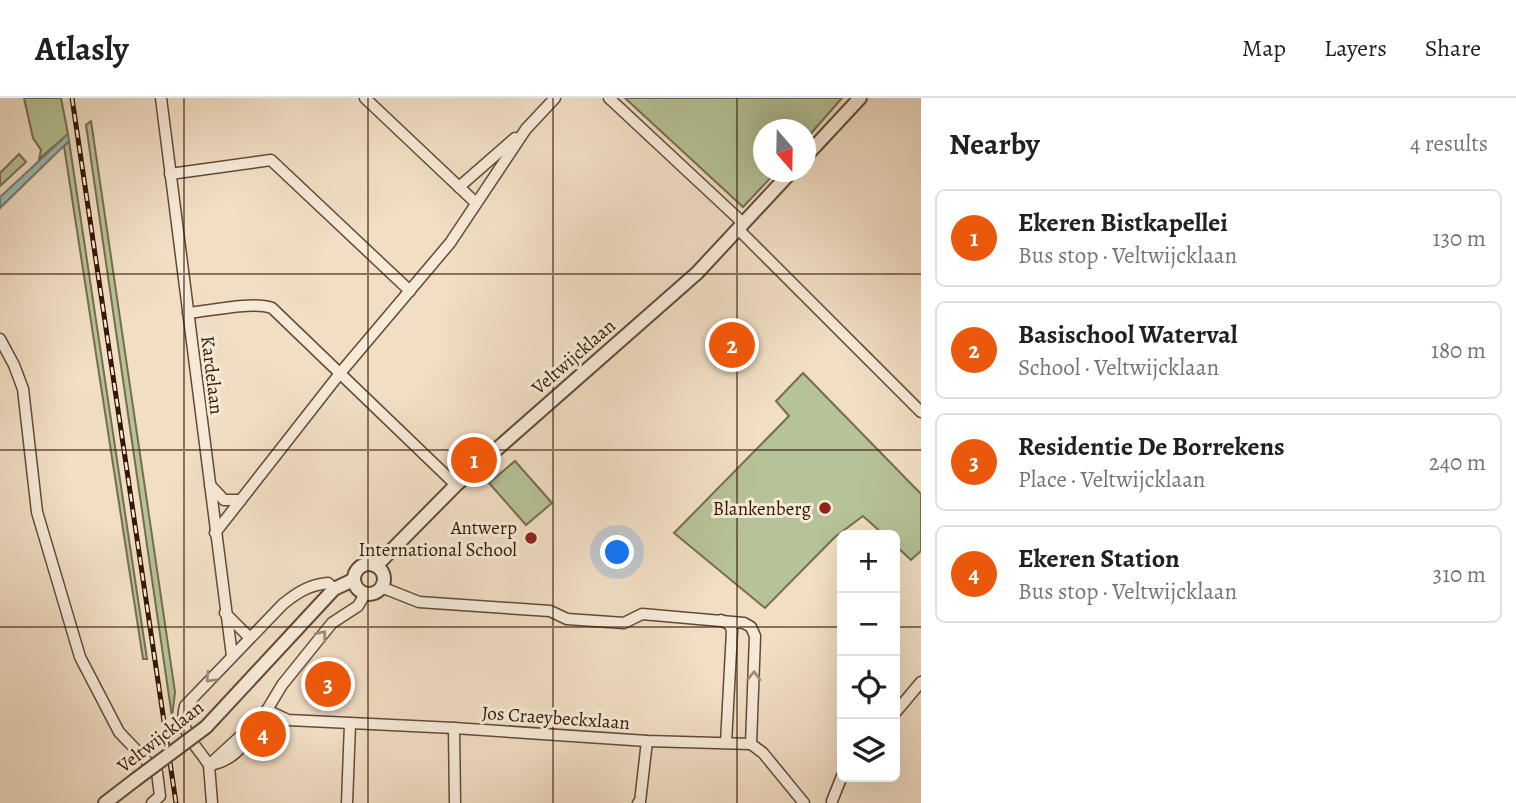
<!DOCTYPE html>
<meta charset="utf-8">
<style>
body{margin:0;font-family:Alegreya,serif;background:#f6f6f6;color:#202124}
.controls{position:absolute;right:21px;bottom:21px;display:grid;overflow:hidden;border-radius:10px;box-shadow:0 7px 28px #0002}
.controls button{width:63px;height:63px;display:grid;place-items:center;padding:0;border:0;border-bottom:2px solid #e0e0e0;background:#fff;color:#202124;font:35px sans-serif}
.compass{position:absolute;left:753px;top:21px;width:63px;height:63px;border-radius:50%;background:#fff;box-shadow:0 7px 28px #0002;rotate:160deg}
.you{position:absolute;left:618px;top:455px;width:24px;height:24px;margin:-18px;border:5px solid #fff;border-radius:50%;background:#1a73e8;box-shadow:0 0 0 10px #1a73e833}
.badge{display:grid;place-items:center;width:46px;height:46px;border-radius:50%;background:#ea580c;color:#fff;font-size:23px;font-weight:700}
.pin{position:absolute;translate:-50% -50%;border:4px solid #fff;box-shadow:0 2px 7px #0006}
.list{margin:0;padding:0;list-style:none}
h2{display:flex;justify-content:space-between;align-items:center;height:91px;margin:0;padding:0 28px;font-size:30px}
h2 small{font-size:23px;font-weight:400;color:#757577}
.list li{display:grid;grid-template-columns:46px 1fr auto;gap:21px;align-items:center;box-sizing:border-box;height:98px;margin:0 14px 14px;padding:0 14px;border:2px solid #e0e0e0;border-radius:10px}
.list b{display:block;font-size:26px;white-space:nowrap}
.list p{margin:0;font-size:23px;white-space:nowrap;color:#757577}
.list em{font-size:23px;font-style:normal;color:#757577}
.icon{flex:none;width:38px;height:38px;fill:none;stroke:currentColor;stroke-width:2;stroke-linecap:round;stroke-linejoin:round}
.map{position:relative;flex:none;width:921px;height:705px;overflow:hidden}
header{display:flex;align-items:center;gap:42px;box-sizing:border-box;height:98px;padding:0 35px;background:#fff;border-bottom:2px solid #e0e0e0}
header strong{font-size:33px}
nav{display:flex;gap:38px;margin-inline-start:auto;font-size:24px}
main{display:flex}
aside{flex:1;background:#fff}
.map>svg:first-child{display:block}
.green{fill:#b6c297;stroke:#766d4e;stroke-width:2}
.water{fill:#9bbcb6;stroke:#727a6f;stroke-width:2}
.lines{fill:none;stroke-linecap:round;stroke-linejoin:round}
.minor-casing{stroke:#644a34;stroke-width:13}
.tertiary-casing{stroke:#644a34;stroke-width:16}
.minor{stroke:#f6ead9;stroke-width:10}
.tertiary{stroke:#f6ead9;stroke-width:12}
.rail-casing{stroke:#351804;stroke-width:5}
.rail{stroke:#f6ead9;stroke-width:2.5;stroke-dasharray:8;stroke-linecap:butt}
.tertiary-bridge-casing{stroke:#644a34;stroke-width:16;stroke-linecap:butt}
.tertiary-bridge{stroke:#f6ead9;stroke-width:12}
.oneway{stroke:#9f8c79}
.grid{fill:none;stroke:#351804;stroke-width:2;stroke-opacity:0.55}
.poi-dot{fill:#8f2418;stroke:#f6ead9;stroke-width:2.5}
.labels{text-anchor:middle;stroke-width:6;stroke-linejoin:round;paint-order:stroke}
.street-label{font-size:19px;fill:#351804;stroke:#f6ead9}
.poi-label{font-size:19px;fill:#351804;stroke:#f6ead9;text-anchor:end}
</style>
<header>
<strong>Atlasly</strong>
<nav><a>Map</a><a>Layers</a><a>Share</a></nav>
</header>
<main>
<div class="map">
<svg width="921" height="705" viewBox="0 0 921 705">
<rect width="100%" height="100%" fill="#f1dec4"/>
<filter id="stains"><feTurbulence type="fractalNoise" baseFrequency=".00286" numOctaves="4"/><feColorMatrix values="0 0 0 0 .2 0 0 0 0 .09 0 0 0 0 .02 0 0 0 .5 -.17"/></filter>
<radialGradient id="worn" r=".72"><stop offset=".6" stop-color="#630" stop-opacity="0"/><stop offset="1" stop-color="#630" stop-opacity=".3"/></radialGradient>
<g class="green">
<path d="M24,0H61L68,36L39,61L41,52L33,40Z"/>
<path d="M625,0H842L806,41V32H764V74H776L743,109Z"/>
<path d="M91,23L175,594L172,619L86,27Z"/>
<path d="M69,43L147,561H143L64,48Z"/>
<path d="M19,56L26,64L0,88V75Z"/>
<path d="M803,275L921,396V453L911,462L895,447V437H884L863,418L835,439L765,510L674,435L789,318L776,303Z"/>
<path d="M515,363L552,405L526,427L489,385Z"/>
</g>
<path class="water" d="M68,36L69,43L0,110V99Z"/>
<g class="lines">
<g class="minor-casing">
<g id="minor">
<path d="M161,0L232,558"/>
<path d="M365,0L476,105"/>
<path d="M609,0L743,125"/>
<path d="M170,76L271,62L410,193"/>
<path d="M459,89L515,40"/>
<path d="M738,131L921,314"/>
<path d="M188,215C210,213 251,203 272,210L456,387"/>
<path d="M0,241L14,267L23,291L37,414L80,559L119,634L157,674L160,698L152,705"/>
<path d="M210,387L224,402H241"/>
<path d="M215,435L341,274L450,145L526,31L555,0"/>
<path d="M381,489L419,504L550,513L567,521L624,525L642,516L744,525L751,529L755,538L751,646"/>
<path d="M225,515L249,539"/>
<path d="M721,522L730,527L732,533L726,645"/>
<path d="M267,612L288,622L454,630L647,643L751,646L763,655L804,705"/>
<path d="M895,615L921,584"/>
<path d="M454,630L455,705"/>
<path d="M209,667C196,647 178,633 185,608L283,506C298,494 309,487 328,485L334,491"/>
<path d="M209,667L258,622L267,612L282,587L332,525L358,508L365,496"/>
<path d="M209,667L212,705"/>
<path d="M210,667C231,663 243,650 253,632"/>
<path d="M832,703L842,678"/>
<path d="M347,705L350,626"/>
<path d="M638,705L640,704L647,643"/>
</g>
</g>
<g class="tertiary-casing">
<g id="tertiary">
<path d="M806,58L860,0"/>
<circle cx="369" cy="481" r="15"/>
<path d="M376,468L456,387L697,175L791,74"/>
<path d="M206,629L334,491L353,482"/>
<path d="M105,705L135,682"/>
</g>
</g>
<use href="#minor" class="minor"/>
<use href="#tertiary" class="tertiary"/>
<g class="rail-casing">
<path id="rail" d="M72,0L176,705"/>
</g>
<use href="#rail" class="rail"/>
<g class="tertiary-bridge-casing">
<path id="tertiary-bridge" d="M135,682L206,629"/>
</g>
<use href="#tertiary-bridge" class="tertiary-bridge"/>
</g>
<defs><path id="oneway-chevron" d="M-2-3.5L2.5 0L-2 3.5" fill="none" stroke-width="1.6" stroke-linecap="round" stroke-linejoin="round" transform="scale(1.75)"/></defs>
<g class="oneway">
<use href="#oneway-chevron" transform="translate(322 537) rotate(-52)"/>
<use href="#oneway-chevron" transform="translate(754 578) rotate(-88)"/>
<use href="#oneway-chevron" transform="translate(210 580) rotate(134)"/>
</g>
<path class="grid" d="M184,0V705M368,0V705M553,0V705M737,0V705M0,176H921M0,352H921M0,529H842M895,529H921"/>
<g class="poi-dot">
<circle cx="825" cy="410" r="7"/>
<circle cx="531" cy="440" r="7"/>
</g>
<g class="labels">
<g class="street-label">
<text transform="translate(573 258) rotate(-41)" y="7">Veltwijcklaan</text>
<text transform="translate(213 277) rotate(83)" y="7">Kardelaan</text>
<text transform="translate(556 619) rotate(4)" y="7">Jos Craeybeckxlaan</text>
<text transform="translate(160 638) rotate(-38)" y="7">Veltwijcklaan</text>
</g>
<g class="poi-label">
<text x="811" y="417">Blankenberg</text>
<text x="517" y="436">Antwerp<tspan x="517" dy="22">International School</tspan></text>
</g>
</g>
<rect width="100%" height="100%" filter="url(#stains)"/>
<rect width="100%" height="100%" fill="url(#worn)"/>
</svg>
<div class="controls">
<button>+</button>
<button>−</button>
<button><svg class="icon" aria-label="locate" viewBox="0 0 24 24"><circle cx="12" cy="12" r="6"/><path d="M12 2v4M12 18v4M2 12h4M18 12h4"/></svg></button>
<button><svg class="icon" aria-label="layers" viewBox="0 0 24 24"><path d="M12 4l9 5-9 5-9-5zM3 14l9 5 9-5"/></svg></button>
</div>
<svg class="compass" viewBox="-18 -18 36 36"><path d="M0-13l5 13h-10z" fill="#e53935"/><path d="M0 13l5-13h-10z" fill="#757577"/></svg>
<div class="you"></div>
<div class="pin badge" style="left:474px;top:362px">1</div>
<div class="pin badge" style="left:732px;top:247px">2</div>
<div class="pin badge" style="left:328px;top:586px">3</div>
<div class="pin badge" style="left:263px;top:636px">4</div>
</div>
<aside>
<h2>Nearby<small>4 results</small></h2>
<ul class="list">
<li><span class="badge">1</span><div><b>Ekeren Bistkapellei</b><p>Bus stop · Veltwijcklaan</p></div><em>130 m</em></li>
<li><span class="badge">2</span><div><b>Basischool Waterval</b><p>School · Veltwijcklaan</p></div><em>180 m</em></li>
<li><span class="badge">3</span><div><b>Residentie De Borrekens</b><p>Place · Veltwijcklaan</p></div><em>240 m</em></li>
<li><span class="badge">4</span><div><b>Ekeren Station</b><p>Bus stop · Veltwijcklaan</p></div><em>310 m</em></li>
</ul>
</aside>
</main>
